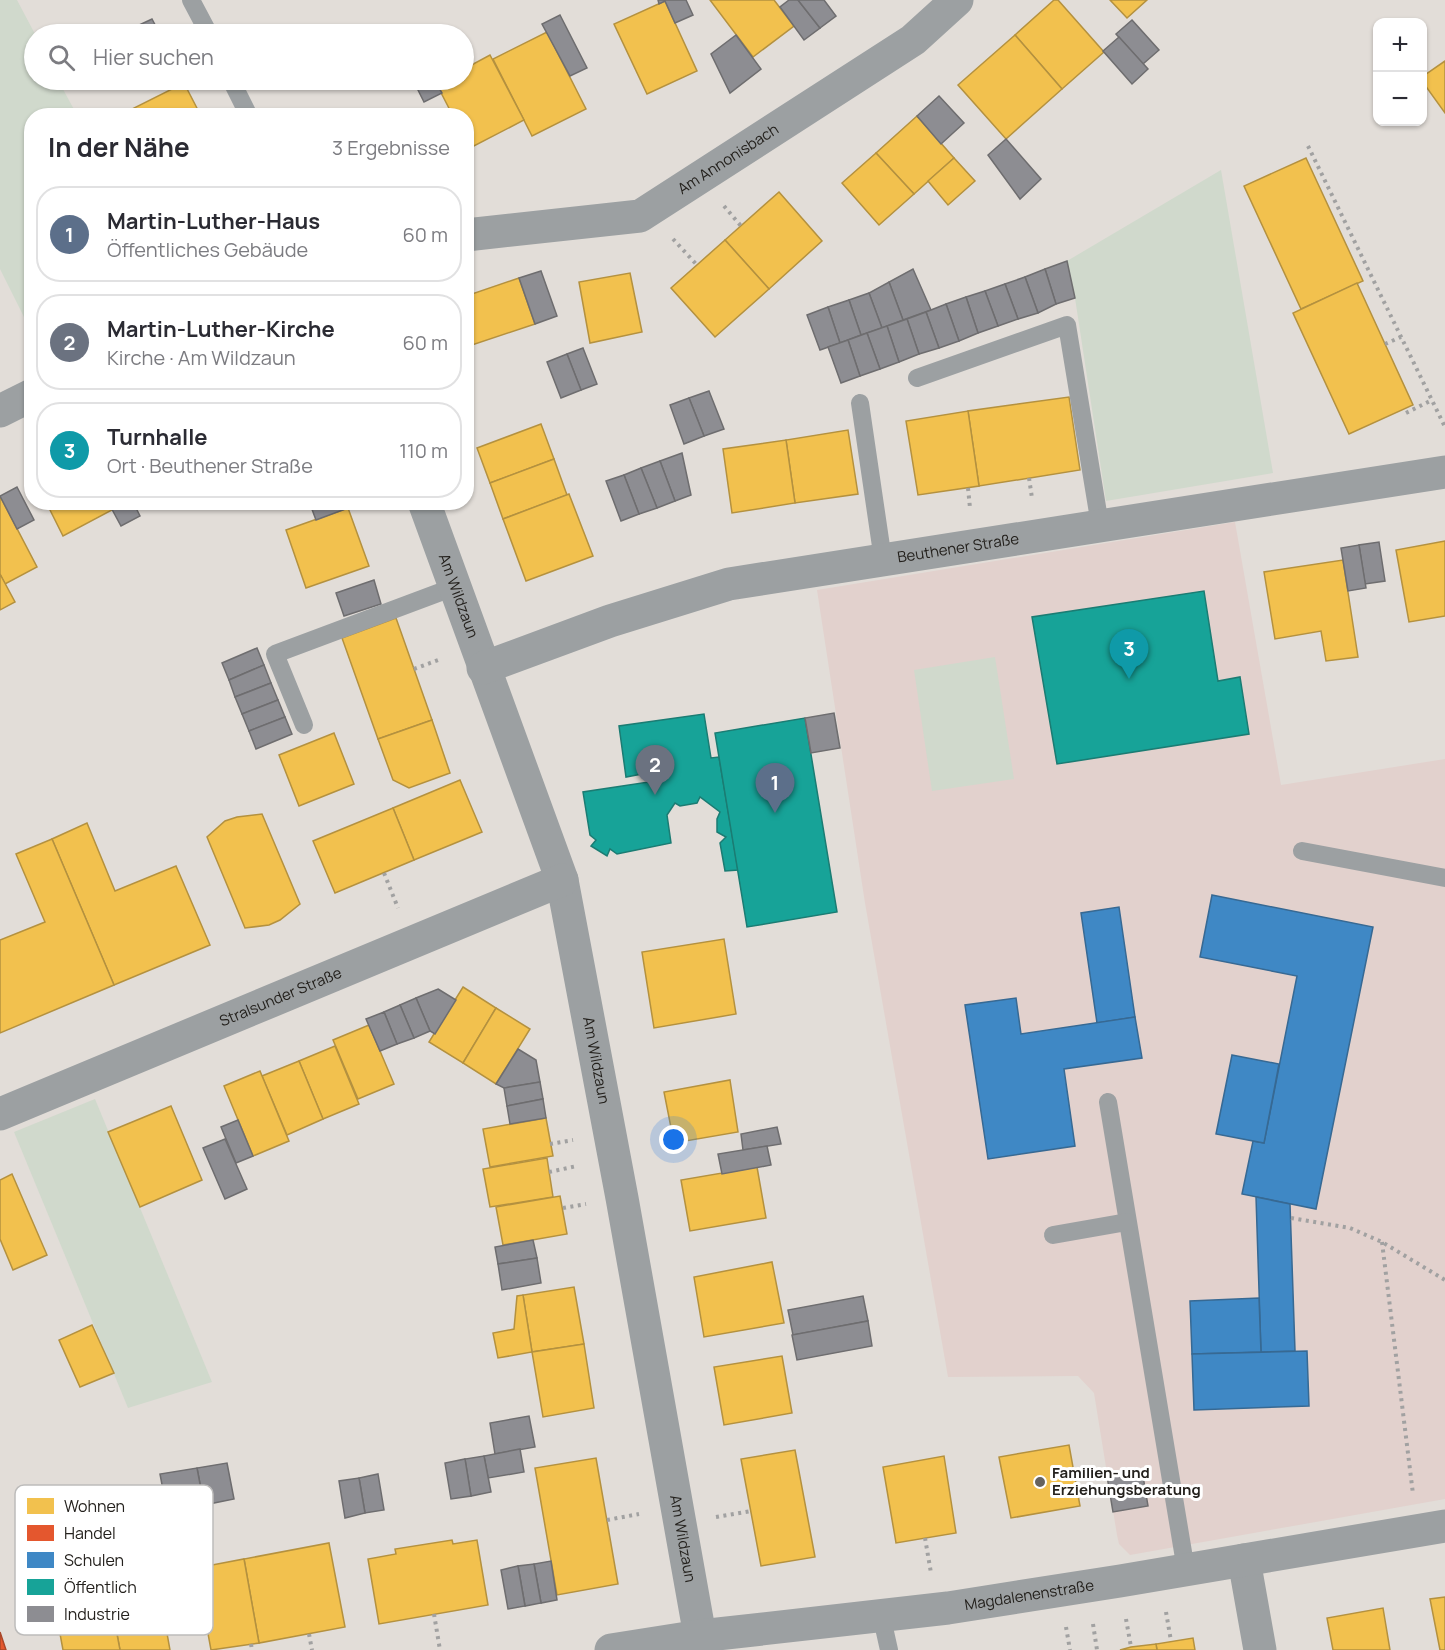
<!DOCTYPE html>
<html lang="de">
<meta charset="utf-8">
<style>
body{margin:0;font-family:Manrope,sans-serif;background:#f7f7f7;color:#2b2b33}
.controls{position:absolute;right:18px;top:18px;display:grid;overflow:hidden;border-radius:12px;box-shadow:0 2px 4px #0004}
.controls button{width:54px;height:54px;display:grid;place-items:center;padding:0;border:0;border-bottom:2px solid #e1e1e2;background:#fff;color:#2b2b33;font:30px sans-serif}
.you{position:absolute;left:674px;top:1140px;width:21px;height:21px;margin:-15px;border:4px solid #fff;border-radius:50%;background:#1a73e8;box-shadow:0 0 0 9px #1a73e833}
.badge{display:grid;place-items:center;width:39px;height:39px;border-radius:50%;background:#111827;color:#fff;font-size:20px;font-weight:700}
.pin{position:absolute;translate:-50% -50px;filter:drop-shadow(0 2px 3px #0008)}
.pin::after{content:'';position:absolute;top:32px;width:21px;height:18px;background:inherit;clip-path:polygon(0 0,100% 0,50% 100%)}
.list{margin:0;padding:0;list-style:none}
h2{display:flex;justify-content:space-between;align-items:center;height:78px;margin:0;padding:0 24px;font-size:26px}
h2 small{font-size:20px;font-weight:400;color:#7c7c81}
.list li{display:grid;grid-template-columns:39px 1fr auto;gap:18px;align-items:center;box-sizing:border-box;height:96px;margin:0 12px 12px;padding:0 12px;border:2px solid #e1e1e2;border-radius:24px}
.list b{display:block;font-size:22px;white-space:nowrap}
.list p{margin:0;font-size:20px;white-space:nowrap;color:#7c7c81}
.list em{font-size:20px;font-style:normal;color:#7c7c81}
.icon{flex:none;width:33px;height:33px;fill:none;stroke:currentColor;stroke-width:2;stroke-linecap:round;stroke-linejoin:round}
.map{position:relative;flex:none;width:1445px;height:1650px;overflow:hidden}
.search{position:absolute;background:#fff;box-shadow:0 2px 4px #0004;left:24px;top:24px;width:450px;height:66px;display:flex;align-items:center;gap:15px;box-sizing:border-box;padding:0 21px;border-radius:33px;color:#7c7c81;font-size:22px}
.panel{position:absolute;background:#fff;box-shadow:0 2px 4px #0004;left:24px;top:108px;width:450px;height:402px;border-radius:24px}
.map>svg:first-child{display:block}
.education{fill:#e2d1cd}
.green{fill:#d0d9cc}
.homes{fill:#f2c14e;stroke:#b4913f;stroke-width:1.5}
.shops{fill:#e4572e;stroke:#aa4729;stroke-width:1.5}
.schools{fill:#3f88c5;stroke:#376993;stroke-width:1.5}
.public{fill:#17a398;stroke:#1b7c73;stroke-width:1.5}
.industry{fill:#8d8d92;stroke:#6e6d6f;stroke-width:1.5}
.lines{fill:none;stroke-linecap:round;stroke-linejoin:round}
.path{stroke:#a1a1a1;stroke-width:4;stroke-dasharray:3 4.5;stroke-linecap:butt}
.service{stroke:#9ca0a2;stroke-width:18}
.minor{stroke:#9ca0a2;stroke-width:33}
.poi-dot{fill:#66635e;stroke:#fff;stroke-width:2}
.labels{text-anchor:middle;stroke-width:6;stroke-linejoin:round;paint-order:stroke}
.street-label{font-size:15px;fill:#24211d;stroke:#fff}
.poi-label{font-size:15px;font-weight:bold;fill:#24211d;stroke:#fff;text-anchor:start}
.key{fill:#fff;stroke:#bdbcbb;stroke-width:1.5}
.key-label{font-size:16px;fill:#24211d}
</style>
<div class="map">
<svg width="1445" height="1650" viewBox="0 0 1445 1650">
<rect width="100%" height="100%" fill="#e2ddd8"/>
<path class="education" d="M1235,522L1281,785L1445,759V1499L1130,1555L1119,1544L1117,1535L1094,1393L1078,1376L948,1377L865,903L817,590Z"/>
<g class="green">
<path d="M0,0H17L35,34L34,80H58L77,115L32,116L31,331L0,269Z"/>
<path d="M1221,170L1273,473L1106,501L1075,298L1067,261Z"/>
<path d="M995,657L1014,779L932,791L914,670Z"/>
<path d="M95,1099L212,1382L128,1408L14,1132Z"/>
</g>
<g class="homes">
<path d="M710,0H774L794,26L753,57Z"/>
<path d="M1054,0H1058L1104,52L1062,89L1015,35Z"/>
<path d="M1110,0H1147L1127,18Z"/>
<path d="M665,1L697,71L647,94L614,24Z"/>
<path d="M547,32L586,109L532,136L493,59Z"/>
<path d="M1015,35L1062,89L1006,139L958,85Z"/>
<path d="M490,55L524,120L470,148L466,141V116H453L436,83L444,80H464V69Z"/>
<path d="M1445,61V113L1422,81V77Z"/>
<path d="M184,83L201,116H133L130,110Z"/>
<path d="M917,116L954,158L914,194L876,153Z"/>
<path d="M876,153L914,194L879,225L842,183Z"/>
<path d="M954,158L975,181L948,205L928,181Z"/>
<path d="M1306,158L1363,281L1301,309L1244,186Z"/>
<path d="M779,192L822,241L769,289L725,240Z"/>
<path d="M725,240L769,289L715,337L671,288Z"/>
<path d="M630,273L642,332L590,343L579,282Z"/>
<path d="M519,278L535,324L466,347V296Z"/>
<path d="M1357,283L1413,405L1349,434L1293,313Z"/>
<path d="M1069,397L1080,470L979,486L968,411Z"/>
<path d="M968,411L979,486L918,495L906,421Z"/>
<path d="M541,424L554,459L490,483L477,448Z"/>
<path d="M848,430L858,494L795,503L786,440Z"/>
<path d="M786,440L795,503L732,513L723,449Z"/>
<path d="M554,459L567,495L503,519L490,483Z"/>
<path d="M569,494L593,556L526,581L503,519Z"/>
<path d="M0,496L37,567L5,584L0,574Z"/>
<path d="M46,502H108L112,510L63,536Z"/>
<path d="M348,508L369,566L306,588L286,530Z"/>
<path d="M1445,541V616L1409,622L1396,550Z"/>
<path d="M1343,560L1358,657L1326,661L1321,631L1275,639L1264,572Z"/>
<path d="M0,574L15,602L0,610Z"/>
<path d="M396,618L432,720L378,739L342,638Z"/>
<path d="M432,720L450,773L409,788L393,780L378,739Z"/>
<path d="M334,733L354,784L299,806L279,755Z"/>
<path d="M460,780L482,832L414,860L393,808Z"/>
<path d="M393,808L414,860L335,893L313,841Z"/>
<path d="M262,814L300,904L280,920L269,925L245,928L207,837L225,821L237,817Z"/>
<path d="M87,823L115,891L176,866L210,945L114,985L52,839Z"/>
<path d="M52,839L114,985L0,1033V940L45,922L16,854Z"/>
<path d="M724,939L736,1014L654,1028L642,952Z"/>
<path d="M463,987L496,1008L463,1063L429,1042Z"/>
<path d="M496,1008L530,1029L496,1084L463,1063Z"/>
<path d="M369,1025L394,1084L358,1099L333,1040Z"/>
<path d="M335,1046L359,1104L323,1119L299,1061Z"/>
<path d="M299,1061L323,1119L287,1135L262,1076Z"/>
<path d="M260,1071L289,1141L253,1156L224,1086Z"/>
<path d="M730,1080L738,1132L674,1143L664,1092Z"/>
<path d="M171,1106L202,1180L140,1207L108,1132Z"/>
<path d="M546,1118L553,1156L490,1167L483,1129Z"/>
<path d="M547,1158L553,1197L490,1207L483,1169Z"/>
<path d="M757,1167L766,1218L690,1231L681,1180Z"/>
<path d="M12,1174L47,1255L13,1270L0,1239V1180Z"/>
<path d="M560,1196L567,1234L503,1245L496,1207Z"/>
<path d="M772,1262L784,1323L704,1337L694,1277Z"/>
<path d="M574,1287L584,1344L532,1352L523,1295Z"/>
<path d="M523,1295L532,1352L498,1358L493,1333L514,1329L517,1296Z"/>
<path d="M92,1325L114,1373L80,1387L59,1340Z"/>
<path d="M584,1344L594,1408L543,1417L532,1352Z"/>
<path d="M782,1356L792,1413L724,1425L714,1367Z"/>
<path d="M1069,1445L1080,1506L1011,1518L999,1457Z"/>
<path d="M795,1450L815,1557L761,1566L741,1459Z"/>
<path d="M944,1456L956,1533L896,1543L883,1467Z"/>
<path d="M596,1458L618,1584L557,1595L535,1468Z"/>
<path d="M452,1540L453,1544L477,1540L488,1605L379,1624L368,1559L396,1554L395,1549Z"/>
<path d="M329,1543L345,1627L259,1643L244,1559Z"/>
<path d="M244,1559L259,1643L211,1650L196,1568Z"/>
<path d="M156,1572L170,1650H120L107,1581Z"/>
<path d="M1445,1597V1650H1440L1430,1599Z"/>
<path d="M1383,1608L1390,1650H1333L1327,1618Z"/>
<path d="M113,1613L120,1650H63L58,1623Z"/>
<path d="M1193,1638L1195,1650H1157L1156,1644Z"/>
<path d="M1156,1644L1157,1650H1120L1131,1647Z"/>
</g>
<path class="shops" d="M0,1632L6,1650H0Z"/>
<g class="schools">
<path d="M1212,895L1373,927L1316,1209L1242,1194L1253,1141L1264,1143L1297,976L1200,957Z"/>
<path d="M1119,907L1135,1017L1097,1023L1081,913Z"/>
<path d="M1016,998L1021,1034L1135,1017L1142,1058L1064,1069L1075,1146L988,1159L965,1005Z"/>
<path d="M1232,1055L1279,1064L1264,1143L1216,1134Z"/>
<path d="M1256,1197L1290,1204L1295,1351L1261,1352Z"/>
<path d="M1259,1298L1261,1352L1192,1354L1190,1301Z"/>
<path d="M1307,1351L1309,1406L1194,1410L1192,1354Z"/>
</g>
<g class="public">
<path d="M1204,591L1218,681L1240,677L1249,734L1057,764L1032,617Z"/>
<path d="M704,714L711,758L719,757L738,870L725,871L720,843L726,837L717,832V819L720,812L700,797L697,803L680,806L675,803L667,815L671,843L617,854L610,849L607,856L591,846L596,840L590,835L583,792L649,782L647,773L626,777L619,726Z"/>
<path d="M805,718L837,912L747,927L715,733Z"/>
</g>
<g class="industry">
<path d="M658,0H686L693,15L675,23L665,1L659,4Z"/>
<path d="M789,0H798L820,28L804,40L780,7Z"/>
<path d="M798,0H824L836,16L820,28Z"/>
<path d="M560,15L587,68L570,76L542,24Z"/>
<path d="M152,19L160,34H120Z"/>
<path d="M1132,20L1159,50L1143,64L1116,34Z"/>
<path d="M736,35L761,69L730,93L711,54Z"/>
<path d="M1119,37L1148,69L1132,84L1103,51Z"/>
<path d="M141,80H155L144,85Z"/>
<path d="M413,80H438L439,82L436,83L442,93L424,102Z"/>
<path d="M939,96L964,123L941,144L917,116Z"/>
<path d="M1006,139L1041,179L1020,199L988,155Z"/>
<path d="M1067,261L1075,298L1056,304L1045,269Z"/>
<path d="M913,269L931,310L903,320L889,282Z"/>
<path d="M1045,269L1056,304L1038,313L1025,277Z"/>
<path d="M541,271L557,316L535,324L519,278Z"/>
<path d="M1025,277L1038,313L1018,319L1005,284Z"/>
<path d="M889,282L903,320L882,328L869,293Z"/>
<path d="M1005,284L1018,319L998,326L985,291Z"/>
<path d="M985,291L998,326L978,333L966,297Z"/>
<path d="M869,293L882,328L861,335L849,300Z"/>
<path d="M966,297L978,333L959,341L946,304Z"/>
<path d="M849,300L861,335L840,343L828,307Z"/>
<path d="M946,304L959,341L939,348L926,312Z"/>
<path d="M828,307L840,343L820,350L807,315Z"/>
<path d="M926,312L939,348L919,354L907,319Z"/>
<path d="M907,319L919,354L899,362L887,326Z"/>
<path d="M887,326L899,362L880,369L867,333Z"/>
<path d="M867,333L880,369L860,376L848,340Z"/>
<path d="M848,340L860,376L841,383L828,347Z"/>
<path d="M583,348L597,384L581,390L567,354Z"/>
<path d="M567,354L581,390L561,398L547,362Z"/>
<path d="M709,391L724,429L704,436L689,398Z"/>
<path d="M689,398L704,436L684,444L670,405Z"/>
<path d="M682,453L691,495L675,501L660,461Z"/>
<path d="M660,461L675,501L657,508L641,468Z"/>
<path d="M641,468L657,508L639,514L624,475Z"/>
<path d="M624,475L639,514L621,521L606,481Z"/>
<path d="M17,487L34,520L17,529L0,496Z"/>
<path d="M108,502H133L140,516L121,526Z"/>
<path d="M315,502H346L348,508L316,520L310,504Z"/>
<path d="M1379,542L1385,581L1365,584L1359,545Z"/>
<path d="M1359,545L1366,588L1348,591L1341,548Z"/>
<path d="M374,580L381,604L344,616L336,593Z"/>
<path d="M257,648L264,665L229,680L222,663Z"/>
<path d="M264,665L271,683L235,697L229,680Z"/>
<path d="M271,683L278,700L242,714L235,697Z"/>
<path d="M278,700L285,717L249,731L242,714Z"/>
<path d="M834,713L840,748L811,753L805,718Z"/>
<path d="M285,717L292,734L256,749L249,731Z"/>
<path d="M438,989L456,1000L435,1034L430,1031L416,998Z"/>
<path d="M416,998L430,1031L414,1038L400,1005Z"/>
<path d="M400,1005L414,1038L397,1044L384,1012Z"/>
<path d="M384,1012L397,1044L380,1051L366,1019Z"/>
<path d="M518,1049L536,1060L540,1082L504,1088L496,1084Z"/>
<path d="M540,1082L543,1099L507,1106L504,1088Z"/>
<path d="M543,1099L546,1118L510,1124L507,1106Z"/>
<path d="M238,1120L253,1156L236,1163L221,1127Z"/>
<path d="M777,1127L781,1144L743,1150L741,1134Z"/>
<path d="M225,1139L247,1189L225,1199L203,1148Z"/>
<path d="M767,1146L771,1165L722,1174L718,1154Z"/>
<path d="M533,1240L537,1258L498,1264L495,1247Z"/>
<path d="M537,1258L541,1283L502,1290L498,1264Z"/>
<path d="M863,1296L868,1321L793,1335L788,1310Z"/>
<path d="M868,1321L872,1346L797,1360L792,1335Z"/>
<path d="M529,1416L535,1447L495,1454L490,1423Z"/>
<path d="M520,1449L524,1472L488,1478L484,1456Z"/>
<path d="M484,1456L491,1492L471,1496L465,1459Z"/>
<path d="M465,1459L471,1496L451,1499L445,1463Z"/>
<path d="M227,1463L234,1499L204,1505L197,1468Z"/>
<path d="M197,1468L204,1505L167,1511L160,1474Z"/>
<path d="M1142,1470L1145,1488L1110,1494L1107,1476Z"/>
<path d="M378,1474L384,1510L365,1513L359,1478Z"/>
<path d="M359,1478L365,1513L345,1518L339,1481Z"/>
<path d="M1145,1488L1148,1506L1113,1512L1110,1494Z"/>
<path d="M551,1561L557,1600L541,1603L534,1564Z"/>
<path d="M534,1564L541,1603L525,1606L518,1566Z"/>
<path d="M518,1566L525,1606L508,1609L501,1570Z"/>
</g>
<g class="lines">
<g class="path">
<path d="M1308,146L1445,427"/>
<path d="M724,206L741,226"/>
<path d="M673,239L697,265"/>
<path d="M1385,344L1401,337"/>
<path d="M1406,413L1432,400"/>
<path d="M1029,478L1032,498"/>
<path d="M968,488L970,508"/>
<path d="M414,669L441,659"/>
<path d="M384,873L398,908"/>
<path d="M550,1144L573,1140"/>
<path d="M549,1172L577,1166"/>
<path d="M563,1208L586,1204"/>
<path d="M1291,1218L1350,1228L1382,1242L1445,1280"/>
<path d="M1382,1242L1413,1494"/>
<path d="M716,1517L751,1511"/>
<path d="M607,1520L639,1514"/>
<path d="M925,1538L931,1573"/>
<path d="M1166,1612L1171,1641"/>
<path d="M434,1614L440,1650"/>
<path d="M1126,1619L1131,1647"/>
<path d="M1093,1624L1097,1650"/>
<path d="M1066,1627L1070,1650"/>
<path d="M309,1634L312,1650"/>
<path d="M251,1644L252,1650"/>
</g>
<g class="service">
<path d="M191,0L209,34"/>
<path d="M231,80L249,116"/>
<path d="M917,378L1067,325L1100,525"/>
<path d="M860,403L883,560"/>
<path d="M304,725L275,654L454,587"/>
<path d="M1302,851L1445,878"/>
<path d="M1108,1102L1186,1570"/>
<path d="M1053,1235L1127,1222"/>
<path d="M881,1614L889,1650"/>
</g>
<g class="minor">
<path id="s1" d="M466,235L640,216L913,40L957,0"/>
<path d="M0,411L32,395"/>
<path id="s2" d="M424,502L562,880L622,1198L700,1636"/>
<path id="s3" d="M483,668L610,621L729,584L1445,472"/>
<path id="s4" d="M0,1114L562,880"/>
<path d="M1244,1560L1260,1650"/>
<path id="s5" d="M611,1650L700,1636L948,1608L1120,1581L1445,1526"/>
</g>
</g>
<circle class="poi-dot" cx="1040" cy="1482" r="6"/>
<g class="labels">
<g class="street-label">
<text dy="5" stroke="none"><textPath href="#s1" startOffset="280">Am Annonisbach</textPath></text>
<text dy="5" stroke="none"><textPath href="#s3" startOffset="492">Beuthener Straße</textPath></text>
<text dy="5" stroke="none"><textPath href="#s2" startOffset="100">Am Wildzaun</textPath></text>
<text dy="5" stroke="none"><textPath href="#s4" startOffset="304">Stralsunder Straße</textPath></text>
<text dy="5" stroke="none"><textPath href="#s2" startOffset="586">Am Wildzaun</textPath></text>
<text dy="5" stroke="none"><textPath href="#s2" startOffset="1072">Am Wildzaun</textPath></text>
<text dy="5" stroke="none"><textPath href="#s5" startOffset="422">Magdalenenstraße</textPath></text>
</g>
<g class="poi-label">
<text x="1052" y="1478">Familien- und<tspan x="1052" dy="17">Erziehungsberatung</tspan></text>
</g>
</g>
<rect x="15" y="1485" width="198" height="150" rx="9" class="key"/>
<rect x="27" y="1498" width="27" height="16" fill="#f2c14e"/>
<rect x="27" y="1525" width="27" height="16" fill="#e4572e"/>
<rect x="27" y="1552" width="27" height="16" fill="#3f88c5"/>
<rect x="27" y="1579" width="27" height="16" fill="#17a398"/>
<rect x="27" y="1606" width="27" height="16" fill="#8d8d92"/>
<g class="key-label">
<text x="64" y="1512">Wohnen</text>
<text x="64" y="1539">Handel</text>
<text x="64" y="1566">Schulen</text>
<text x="64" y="1593">Öffentlich</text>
<text x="64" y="1620">Industrie</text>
</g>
</svg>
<div class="controls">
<button>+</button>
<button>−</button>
</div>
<div class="you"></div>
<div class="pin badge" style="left:775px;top:813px;background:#5c6f8a">1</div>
<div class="pin badge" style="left:655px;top:795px;background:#6b7280">2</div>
<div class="pin badge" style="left:1129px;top:679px;background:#0f9aa8">3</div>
<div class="search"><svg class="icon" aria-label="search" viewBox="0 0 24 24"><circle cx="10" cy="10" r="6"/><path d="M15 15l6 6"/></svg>Hier suchen</div>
<section class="panel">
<h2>In der Nähe<small>3 Ergebnisse</small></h2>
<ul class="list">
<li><span class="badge" style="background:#5c6f8a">1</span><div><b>Martin-Luther-Haus</b><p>Öffentliches Gebäude</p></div><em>60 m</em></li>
<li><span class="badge" style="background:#6b7280">2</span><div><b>Martin-Luther-Kirche</b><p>Kirche · Am Wildzaun</p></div><em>60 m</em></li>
<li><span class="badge" style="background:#0f9aa8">3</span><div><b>Turnhalle</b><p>Ort · Beuthener Straße</p></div><em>110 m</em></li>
</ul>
</section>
</div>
